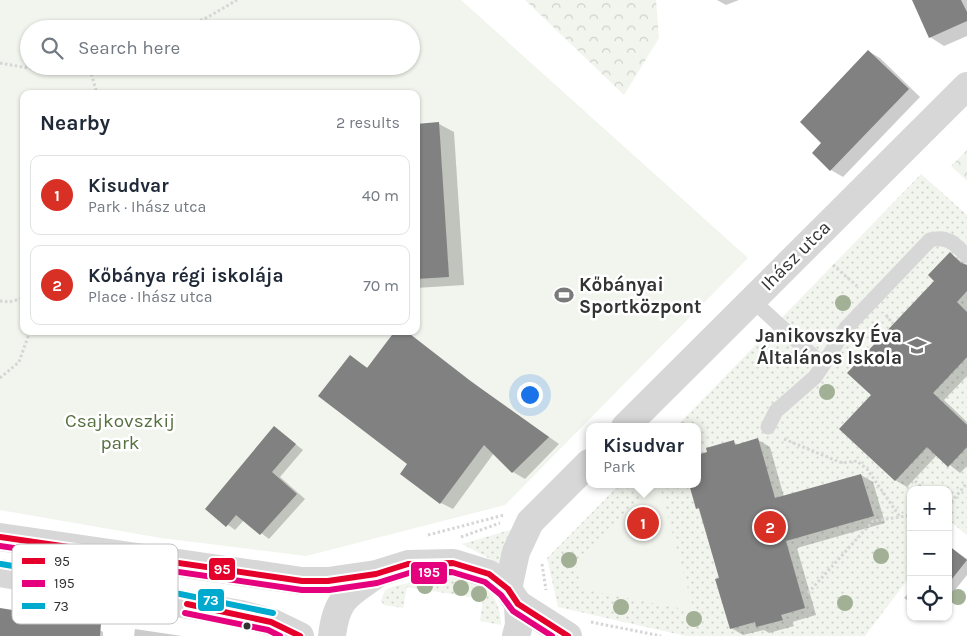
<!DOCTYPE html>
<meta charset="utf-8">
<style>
body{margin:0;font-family:Karla,sans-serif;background:#f2f2f3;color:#1f2937}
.controls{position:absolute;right:15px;bottom:15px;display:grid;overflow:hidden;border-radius:10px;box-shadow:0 1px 4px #0004}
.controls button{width:45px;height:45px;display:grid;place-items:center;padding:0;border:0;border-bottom:1px solid #e0e1e3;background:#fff;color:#1f2937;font:25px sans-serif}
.you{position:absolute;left:529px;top:394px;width:18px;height:18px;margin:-12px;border:4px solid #fff;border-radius:50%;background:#1a73e8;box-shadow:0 0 0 8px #1a73e833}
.badge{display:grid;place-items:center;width:32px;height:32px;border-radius:50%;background:#d93025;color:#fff;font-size:16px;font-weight:700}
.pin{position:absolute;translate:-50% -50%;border:2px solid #fff;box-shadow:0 1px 5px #0006}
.popup{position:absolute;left:586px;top:423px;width:115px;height:65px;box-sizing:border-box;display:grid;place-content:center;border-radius:10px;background:#fff;filter:drop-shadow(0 1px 4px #0005);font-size:16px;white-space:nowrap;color:#747a83}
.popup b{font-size:19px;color:#1f2937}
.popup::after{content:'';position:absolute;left:50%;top:100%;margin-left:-10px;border:10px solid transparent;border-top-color:#fff}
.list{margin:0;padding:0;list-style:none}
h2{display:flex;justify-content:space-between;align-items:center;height:65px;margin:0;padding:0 20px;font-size:21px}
h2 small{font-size:16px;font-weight:400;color:#747a83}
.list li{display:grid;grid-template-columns:32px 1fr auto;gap:15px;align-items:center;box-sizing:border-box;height:80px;margin:0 10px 10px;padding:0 10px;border:1px solid #e0e1e3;border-radius:10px}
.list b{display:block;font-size:19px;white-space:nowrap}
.list p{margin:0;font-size:16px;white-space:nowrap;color:#747a83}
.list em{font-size:16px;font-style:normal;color:#747a83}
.icon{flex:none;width:28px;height:28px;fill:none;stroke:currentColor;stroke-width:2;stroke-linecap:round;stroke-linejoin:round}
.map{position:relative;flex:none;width:967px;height:636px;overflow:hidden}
.search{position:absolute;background:#fff;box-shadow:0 1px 4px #0004;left:20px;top:20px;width:400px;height:55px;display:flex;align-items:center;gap:12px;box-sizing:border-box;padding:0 18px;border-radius:28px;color:#747a83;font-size:19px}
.panel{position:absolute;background:#fff;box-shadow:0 1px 4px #0004;left:20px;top:90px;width:400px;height:245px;border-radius:10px}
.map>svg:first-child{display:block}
.grass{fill:url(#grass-dots)}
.forest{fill:url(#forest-crowns)}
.park{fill:#f1f5ed;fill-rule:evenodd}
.shadow{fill:#0003}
.building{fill:#818181}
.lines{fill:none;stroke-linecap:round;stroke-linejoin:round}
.path{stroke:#d6d6d6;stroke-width:3;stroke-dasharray:2.5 2.5;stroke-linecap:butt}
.service{stroke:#d7d7d7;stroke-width:15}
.minor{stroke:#d7d7d7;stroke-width:28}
.tertiary{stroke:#d7d7d7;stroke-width:28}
.bus-1-casing{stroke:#fff;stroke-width:10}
.bus-2-casing{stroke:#fff;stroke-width:10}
.bus-3-casing{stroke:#fff;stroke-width:10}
.bus-1{stroke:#e4002b;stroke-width:6}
.bus-2{stroke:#e5007d;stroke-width:6}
.bus-3{stroke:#00a9ce;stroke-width:6}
.tree{fill:#a2b095}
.bus-dot{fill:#333;stroke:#fff;stroke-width:2}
.labels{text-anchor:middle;stroke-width:5;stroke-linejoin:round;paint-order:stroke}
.street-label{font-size:19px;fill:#333;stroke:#fff}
.poi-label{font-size:19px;font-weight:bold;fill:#333;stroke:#fff;text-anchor:start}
.park-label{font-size:19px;fill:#56703f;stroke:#fff}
.key{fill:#fff;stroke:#c2c2c2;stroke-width:1}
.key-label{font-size:14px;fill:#333}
.line-badge{stroke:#fff;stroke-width:2}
.badge-label{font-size:14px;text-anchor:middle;font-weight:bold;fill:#fff}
</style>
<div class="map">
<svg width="967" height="636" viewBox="0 0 967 636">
<defs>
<pattern id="grass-dots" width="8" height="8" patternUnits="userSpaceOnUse" patternTransform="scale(1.25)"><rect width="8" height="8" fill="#f1f5ed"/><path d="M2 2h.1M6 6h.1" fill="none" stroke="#cfd2cc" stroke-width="1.8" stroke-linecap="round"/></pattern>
<pattern id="forest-crowns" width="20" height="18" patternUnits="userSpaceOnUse" patternTransform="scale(1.25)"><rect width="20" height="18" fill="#f1f5ed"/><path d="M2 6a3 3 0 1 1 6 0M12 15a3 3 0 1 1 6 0" fill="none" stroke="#cfd2cc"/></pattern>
</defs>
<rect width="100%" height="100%" fill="#fff"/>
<g class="grass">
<path d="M921,174L967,215V535L951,522L948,525V490H911V575L865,636H686L558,607L547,558L620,484H697V427H676Z"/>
<path d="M510,530L513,533L503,571L492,560L462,544Z"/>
<path d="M453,578C483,581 500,593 501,625L480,621L483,599L407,587L403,608L384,605L381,601L385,590C406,581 430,580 453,578Z"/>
</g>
<g class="forest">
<path d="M525,0H656L659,38L624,95Z"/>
<path d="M967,150V181L951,166Z"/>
</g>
<g class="park">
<path d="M0,0H461L748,258L505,505L306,556L161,538L0,510ZM29,29H411V66H29ZM24,94H416V331H24Z"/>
<path d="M656,484H659L694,611L581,589L576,564Z"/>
</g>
<g class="shadow">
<path d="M717,0H739L726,5Z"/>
<path d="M913,0H967V36L944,46L930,37Z"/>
<path d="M868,51L880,58L920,97L843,177L831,170L823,143Z"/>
<path d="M439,124L454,132L464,285L416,288V125Z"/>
<path d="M950,254L967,265V376L944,400L967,422V466L960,473L937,455L907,487L895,480L873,395Z"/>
<path d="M406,331L480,388L559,444L525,479L513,472L494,453L453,509L441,503L408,464L350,357L368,368Z"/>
<path d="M275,428L303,450L280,477L305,499L269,539L244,520L235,530L207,509Z"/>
<path d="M758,440L770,447L784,497L861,475L873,482L885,523L797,548L816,615L792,622L794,626L769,633L764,630L743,635L731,628L720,579L691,484H697V457L733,442L739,445Z"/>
<path d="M948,546L967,559V575L948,599Z"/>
<path d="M911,590V603L904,598Z"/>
<path d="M0,609L89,624L103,632V636H0Z"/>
<path d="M135,629L182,636H134Z"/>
</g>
<g class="building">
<path d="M912,0H961L967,12V21L929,38Z"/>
<path d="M868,50L909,89L830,171L812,153L821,143L800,122Z"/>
<path d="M439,122L449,277L416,279V124Z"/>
<path d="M950,252L961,263L967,265V291L957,302L967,312V357L933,393L967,425V447L948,467L927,447L895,481L839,429L871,395L847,373L934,281L928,275Z"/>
<path d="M395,331H406L469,380L549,437L512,473L484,445L440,504L400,474L407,464L318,396L350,355L367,368Z"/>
<path d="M274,426L296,444L272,472L297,494L260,535L236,515L226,527L205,509Z"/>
<path d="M758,438L775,498L861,474L874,516L786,541L805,608L781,615L783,620L756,627L755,622L730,629L715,579L719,578L699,508L696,509L689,484H697V455L707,452L706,448L734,440L735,445Z"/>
<path d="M948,545L967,560L948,584Z"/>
<path d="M0,608L101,624L100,636H0Z"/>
</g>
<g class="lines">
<g class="path">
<path d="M182,29L208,17L237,0"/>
<path d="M0,63L28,68L90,69L96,66"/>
<path d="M90,69L97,94"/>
<path d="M833,265L857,286"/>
<path d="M0,301L9,302L24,298"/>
<path d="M886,315L893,324"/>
<path d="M0,378L19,362L30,331"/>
<path d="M784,439L842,463L857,461L867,469L900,517L911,515"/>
<path d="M915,481L925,490"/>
<path d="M948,506L967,483"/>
<path d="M428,535L504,515"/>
<path d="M461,537L500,523"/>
<path d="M542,564L546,590"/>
<path d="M808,593L873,521L900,517"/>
<path d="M591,622L661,636"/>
</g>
<g class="service">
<path d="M751,299L823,365L815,377L776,411L768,427"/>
<path d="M823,365L846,328L930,240C948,235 955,244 967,256"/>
</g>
<g class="minor">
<path d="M625,427L967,86"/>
<path d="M508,589L516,552L530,522L589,463"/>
</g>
<g class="tertiary">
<path d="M0,537L302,581H328L376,574L408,564L453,563L489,574L508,589L518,604L568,636"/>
<path d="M0,573L241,614L271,622L300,636"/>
<path d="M332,636C336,601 345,596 373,577"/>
<path d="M516,636L519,625L518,604"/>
</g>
<g class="bus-1-casing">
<g id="bus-1">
<path d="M0,537L302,581H328L376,574L408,564L453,563L489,574L508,589L518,604L568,636"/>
<path d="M187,604L271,622L300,636"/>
</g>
</g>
<g class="bus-2-casing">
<g id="bus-2">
<path d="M0,546L302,590H329L377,583L409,573L452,572L485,582L501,595L513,611L552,636"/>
<path d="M185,613L268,630L280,636"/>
</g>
</g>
<g class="bus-3-casing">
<path id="bus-3" d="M1,564L180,594L273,613"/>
</g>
<use href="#bus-1" class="bus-1"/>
<use href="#bus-2" class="bus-2"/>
<use href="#bus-3" class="bus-3"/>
</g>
<g class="tree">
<circle cx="843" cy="303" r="8"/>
<circle cx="827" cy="392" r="8"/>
<circle cx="881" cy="556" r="8"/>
<circle cx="569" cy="560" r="8"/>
<circle cx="425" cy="586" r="8"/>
<circle cx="461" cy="588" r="8"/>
<circle cx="479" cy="594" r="8"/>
<circle cx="958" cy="597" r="8"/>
<circle cx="845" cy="603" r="8"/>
<circle cx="621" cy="607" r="8"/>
<circle cx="694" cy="619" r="8"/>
</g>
<defs>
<g id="stadium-bare" transform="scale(1.5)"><path d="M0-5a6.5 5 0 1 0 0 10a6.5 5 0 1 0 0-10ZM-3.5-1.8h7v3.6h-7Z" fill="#7a7a7a" stroke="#fff" stroke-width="2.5" paint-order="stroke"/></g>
<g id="school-bare" transform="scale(1.5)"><path d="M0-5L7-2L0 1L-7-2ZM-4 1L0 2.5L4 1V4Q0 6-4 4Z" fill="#7a7a7a" stroke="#fff" stroke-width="2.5" paint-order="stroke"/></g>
</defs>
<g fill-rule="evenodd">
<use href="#stadium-bare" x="564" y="295"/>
<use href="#school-bare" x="917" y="346"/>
</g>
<circle class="bus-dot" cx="247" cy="626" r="4.5"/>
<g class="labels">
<g class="street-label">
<text transform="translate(795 255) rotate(-45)" y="7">Ihász utca</text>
</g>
<g class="poi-label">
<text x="579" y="291">Kőbányai<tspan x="579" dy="22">Sportközpont</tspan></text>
<text x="902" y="342" text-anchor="end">Janikovszky Éva<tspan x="902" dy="22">Általános Iskola</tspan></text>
</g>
<g class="park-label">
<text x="120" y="427">Csajkovszkij<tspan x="120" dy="22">park</tspan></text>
</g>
</g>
<rect x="12" y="544" width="166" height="80" rx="8" class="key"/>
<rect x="22" y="558" width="23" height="6" fill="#e4002b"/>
<rect x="22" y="580" width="23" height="7" fill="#e5007d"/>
<rect x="22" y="603" width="23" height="6" fill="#00a9ce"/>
<g class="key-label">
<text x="54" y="566">95</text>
<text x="54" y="588">195</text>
<text x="54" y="611">73</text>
</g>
<g class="line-badge">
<rect x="208" y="557" width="28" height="24" rx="5" fill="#e4002b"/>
<rect x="410" y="561" width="38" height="24" rx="5" fill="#e5007d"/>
<rect x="197" y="588" width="28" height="24" rx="5" fill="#00a9ce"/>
</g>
<g class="badge-label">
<text x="222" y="574">95</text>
<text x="429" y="577">195</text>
<text x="211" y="605">73</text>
</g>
</svg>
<div class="controls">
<button>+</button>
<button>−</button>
<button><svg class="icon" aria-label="locate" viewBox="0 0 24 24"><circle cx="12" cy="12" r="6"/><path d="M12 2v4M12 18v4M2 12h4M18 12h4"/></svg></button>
</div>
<div class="you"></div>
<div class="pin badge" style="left:643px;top:523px">1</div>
<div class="popup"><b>Kisudvar</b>Park</div>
<div class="pin badge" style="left:770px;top:527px">2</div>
<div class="search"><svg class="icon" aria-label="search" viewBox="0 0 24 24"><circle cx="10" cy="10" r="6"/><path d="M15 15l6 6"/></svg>Search here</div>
<section class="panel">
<h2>Nearby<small>2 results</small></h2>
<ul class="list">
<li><span class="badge">1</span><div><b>Kisudvar</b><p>Park · Ihász utca</p></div><em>40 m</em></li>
<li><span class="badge">2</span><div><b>Kőbánya régi iskolája</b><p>Place · Ihász utca</p></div><em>70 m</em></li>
</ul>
</section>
</div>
